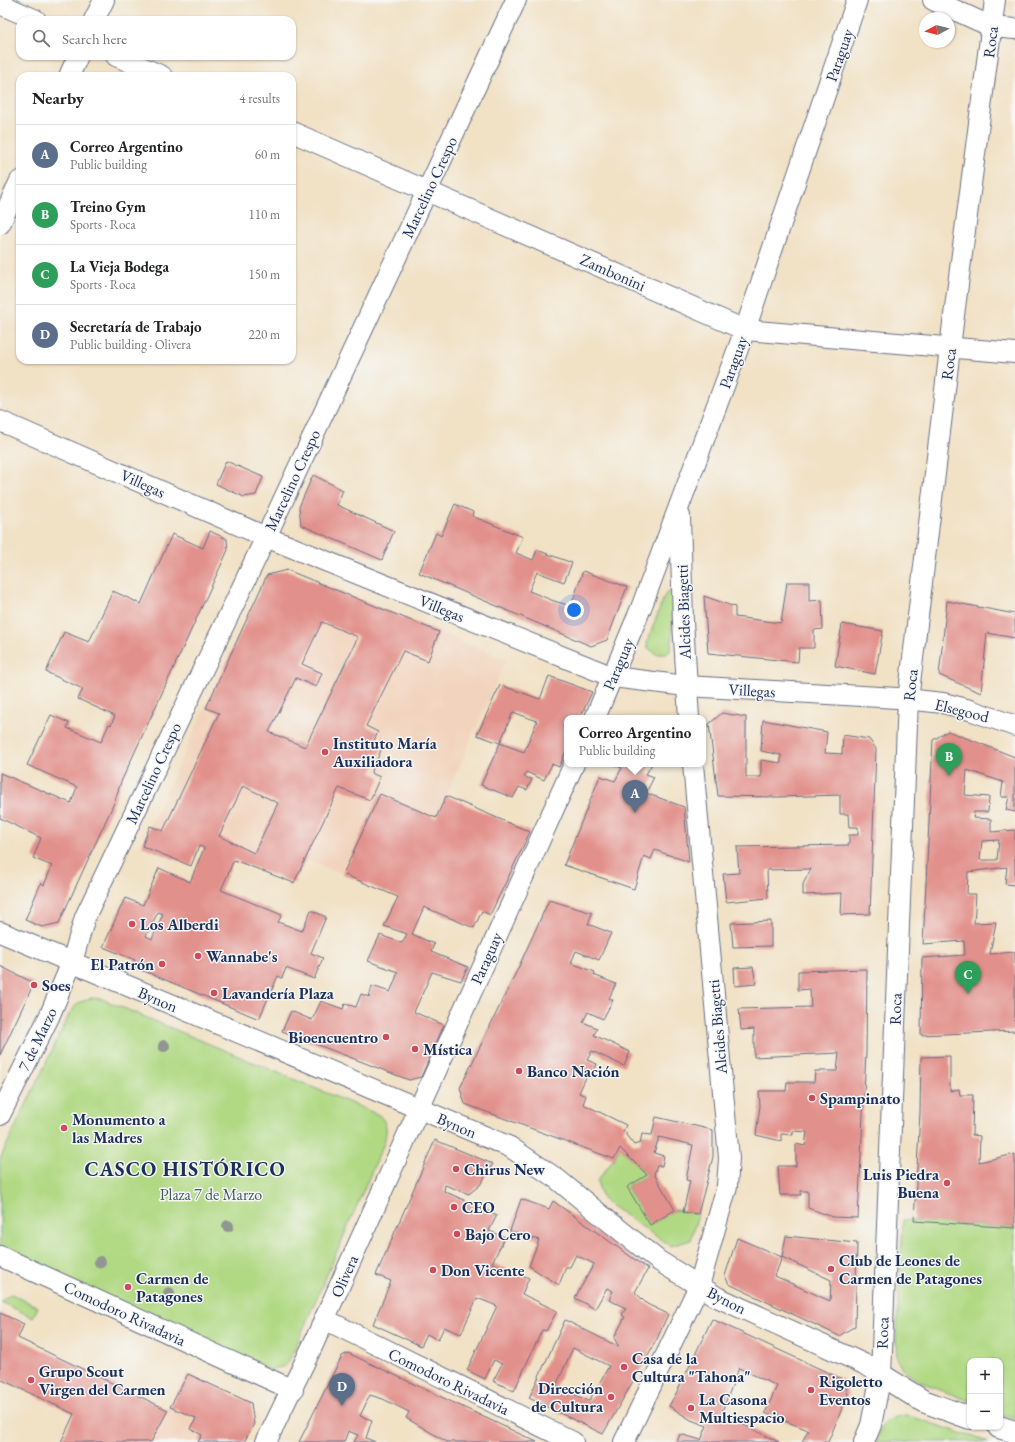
<!DOCTYPE html>
<meta charset="utf-8">
<style>
body{margin:0;font-family:"EB Garamond",serif;background:#f6f6f6;color:#202124}
.controls{position:absolute;right:12px;bottom:12px;display:grid;overflow:hidden;border-radius:8px;box-shadow:0 1px 3px #0004}
.controls button{width:36px;height:36px;display:grid;place-items:center;padding:0;border:0;border-bottom:1px solid #e0e0e0;background:#fff;color:#202124;font:20px sans-serif}
.compass{position:absolute;left:919px;top:12px;width:36px;height:36px;border-radius:50%;background:#fff;box-shadow:0 1px 3px #0004;rotate:263deg}
.you{position:absolute;left:574px;top:610px;width:14px;height:14px;margin:-10px;border:3px solid #fff;border-radius:50%;background:#1a73e8;box-shadow:0 0 0 6px #1a73e833}
.badge{display:grid;place-items:center;width:26px;height:26px;border-radius:50%;background:#0b8043;color:#fff;font-size:13px;font-weight:700}
.pin{position:absolute;translate:-50% -33px;filter:drop-shadow(0 1px 2px #0008)}
.pin::after{content:'';position:absolute;top:21px;width:14px;height:12px;background:inherit;clip-path:polygon(0 0,100% 0,50% 100%)}
.popup{position:absolute;left:564px;top:715px;width:142px;height:52px;box-sizing:border-box;display:grid;place-content:center;border-radius:8px;background:#fff;filter:drop-shadow(0 1px 3px #0005);font-size:13px;white-space:nowrap;color:#757577}
.popup b{font-size:15px;color:#202124}
.popup::after{content:'';position:absolute;left:50%;top:100%;margin-left:-8px;border:8px solid transparent;border-top-color:#fff}
.list{margin:0;padding:0;list-style:none}
h2{display:flex;justify-content:space-between;align-items:center;height:52px;margin:0;padding:0 16px;font-size:17px}
h2 small{font-size:13px;font-weight:400;color:#757577}
.list li{display:grid;grid-template-columns:26px 1fr auto;gap:12px;align-items:center;box-sizing:border-box;height:60px;padding:0 16px;border-top:1px solid #e0e0e0}
.list b{display:block;font-size:15px;white-space:nowrap}
.list p{margin:0;font-size:13px;white-space:nowrap;color:#757577}
.list em{font-size:13px;font-style:normal;color:#757577}
.icon{flex:none;width:22px;height:22px;fill:none;stroke:currentColor;stroke-width:2;stroke-linecap:round;stroke-linejoin:round}
.map{position:relative;flex:none;width:1015px;height:1442px;overflow:hidden}
.search{position:absolute;background:#fff;box-shadow:0 1px 3px #0004;left:16px;top:16px;width:280px;height:44px;display:flex;align-items:center;gap:10px;box-sizing:border-box;padding:0 14px;border-radius:12px;color:#757577;font-size:15px}
.panel{position:absolute;background:#fff;box-shadow:0 1px 3px #0004;left:16px;top:72px;width:280px;height:292px;border-radius:12px}
.map>svg:first-child{display:block}
.built{fill:#f2d4be}
.green{fill:#b1d984;stroke:#668471}
.building{fill:#e2908b;fill-rule:evenodd}
.lines{fill:none;stroke-linecap:round;stroke-linejoin:round}
.minor-casing{stroke:#666d82;stroke-width:22}
.tertiary-casing{stroke:#666d82;stroke-width:24}
.minor{stroke:#fff;stroke-width:20}
.tertiary{stroke:#fff;stroke-width:22}
.tree{fill:#909792}
.poi-dot{fill:#d1495b;stroke:#f6f6f2;stroke-width:1.5}
.labels{text-anchor:middle;stroke-width:3;stroke-linejoin:round;paint-order:stroke}
.street-label{font-size:16px;fill:#1b2f5e;stroke:#f6f6f2}
.poi-label{font-size:16px;font-weight:bold;fill:#1b2f5e;stroke:#f6f6f2;text-anchor:start}
.park-label{font-size:16px;fill:#405a68;stroke:#f6f6f2}
.district-label{font-size:20px;font-weight:bold;letter-spacing:1px;fill:#1b2f5e;stroke:#f6f6f2}
</style>
<div class="map">
<svg width="1015" height="1442" viewBox="0 0 1015 1442">
<rect width="100%" height="100%" fill="#f6f6f2"/>
<filter id="ink" filterUnits="userSpaceOnUse"><feTurbulence type="fractalNoise" baseFrequency=".025" numOctaves="2"/><feDisplacementMap in="SourceGraphic" scale="8" xChannelSelector="R" yChannelSelector="G"/><feConvolveMatrix kernelMatrix="1 2 1 2 8 2 1 2 1" color-interpolation-filters="sRGB"/></filter>
<filter id="wash" filterUnits="userSpaceOnUse"><feTurbulence type="fractalNoise" baseFrequency=".012" numOctaves="4" result="noise"/><feDisplacementMap in="SourceGraphic" scale="16" xChannelSelector="R" yChannelSelector="G"/><feGaussianBlur stdDeviation="0.9" result="paint"/><feColorMatrix in="noise" values="0 0 0 0 0 0 0 0 0 0 0 0 0 0 0 0 0 1.4 0 .05"/><feComposite in="paint" operator="in"/></filter>
<g filter="url(#wash)">
<rect width="100%" height="100%" fill="#f1e1c5"/>
<g class="built">
<path d="M287,570L506,660L446,796L530,832L490,915L482,911L474,928L306,859L294,883L150,826L267,575Z"/>
<path d="M188,1374L251,1403L254,1424L244,1442H151Z"/>
</g>
<g class="green">
<path d="M669,590L672,593V643L670,651L666,654H656L648,648L647,642L665,595Z"/>
<path d="M90,998L102,999L379,1115C388,1124 387,1131 384,1143L292,1355L285,1366L269,1370L0,1249V1159L70,1013L78,1003Z"/>
<path d="M620,1148L647,1175L627,1187L650,1225L675,1210L698,1214L691,1240L670,1246L603,1200L597,1181L614,1159Z"/>
<path d="M903,1220L1015,1228V1419L1000,1414V1361H970V1401C954,1395 909,1380 901,1367C896,1360 897,1351 896,1343Z"/>
<path d="M11,1294L38,1307L33,1317L0,1302Z"/>
<path d="M906,1415L989,1442H876C883,1423 885,1418 906,1415Z"/>
</g>
<g id="blocks">
<g class="building">
<path d="M226,461L263,477L256,495L244,497L216,484Z"/>
<path d="M313,475L343,490L337,505L394,531L382,560L301,525L299,507Z"/>
<path d="M455,504L473,512L472,516L523,537L516,553L533,560L537,550L572,563L564,582L537,572L529,591L554,601L571,606L583,571L627,587L607,640L591,646L419,573L436,533L441,536Z"/>
<path d="M210,531L227,539L228,550L121,782L114,803L59,923L42,927L25,920L41,883L44,885L52,866L33,858L41,838L0,818V773L71,803L77,787L27,765L51,715L69,723L67,728L101,742L109,724L111,725L115,716L78,699L83,689L46,672L64,632L89,642L113,591L141,604L172,534L203,548Z"/>
<path d="M287,570L439,632L428,661L403,651L366,726L378,732L373,743L382,748L371,773L380,777L370,800L339,788L294,883L234,860L221,890L282,915L278,922L302,931L311,910L326,917L311,953L323,958L314,979L286,968L282,978L278,976L259,1019L132,966L135,960L103,947L125,898L143,905L159,868L190,882L204,848L199,846L191,866L142,846L150,826L163,831L219,713L206,708L267,575ZM322,622L358,637L305,747L269,732L296,678L316,687L322,673L302,664ZM243,786L278,803L254,853L219,836ZM158,912L163,914L152,939L146,936Z"/>
<path d="M787,582H809V601L822,600L823,629L814,630V648H799L798,662L708,653L704,596L735,607V617L781,623Z"/>
<path d="M947,601L1015,614V638L987,633L981,693L939,675Z"/>
<path d="M842,624L883,631L875,674L835,666Z"/>
<path d="M549,676L592,692L580,718H567V749L559,767L552,764L544,780L526,772L524,777L532,779L527,790L519,787L513,798L481,785L500,743L524,752L537,721L513,712L500,743L477,735L500,685L540,699Z"/>
<path d="M722,713L746,717V777H761V760L781,763V755L761,751L763,720L827,732L825,753L842,754L843,735L869,739L876,749L870,914L841,915L842,893L803,895V884L811,869L767,870L768,898L726,902L723,874L739,873L737,847L849,845V835H858V827H849L848,814H840V795L778,797L718,796L709,724Z"/>
<path d="M948,731L1015,757V812L1006,810L1009,797H1001L1003,782L967,770L965,795L989,797L988,812H974L973,818L991,819V832L1015,830V885L1005,884L1007,867L968,872L967,894H976L974,923L996,922L990,954L1015,952V1031L921,1035L922,958L965,955L964,941L923,944L933,740ZM999,840L997,860H980L982,841Z"/>
<path d="M612,764H652L646,774L654,777L646,793L684,807L689,862L655,850L651,859L644,856L634,889L564,865L600,776L615,781L622,768Z"/>
<path d="M380,794L436,818L446,796L530,832L490,915L482,911L474,928L424,907L412,934L434,944L431,952L468,967L461,981L432,972L414,1012L444,1025L421,1077L409,1080L282,1031L291,1011L312,1020L321,1001L343,1009L345,1004L356,1007L361,994L369,997L372,986L390,992L394,983L398,972L368,961L380,935L402,943L407,934L384,926L398,897L343,874Z"/>
<path d="M549,900L592,913L588,924L611,933L599,960L576,951L571,963L595,972L594,975L616,984L609,998L613,1000L603,1019L588,1012L583,1022L597,1028L594,1035L630,1052L624,1066L592,1051L587,1060L597,1064L592,1077L587,1075L579,1093L586,1096L583,1104L626,1125L623,1131L627,1133L626,1135L634,1145L640,1143L642,1134L652,1135L656,1117L713,1130V1157L698,1214L683,1212L690,1181L686,1180L693,1145L659,1137L654,1153L664,1156L662,1166H657L654,1174L675,1210L650,1225L627,1187L647,1175L620,1148L614,1159L465,1104L460,1088L520,964Z"/>
<path d="M771,921V946L733,947L731,923Z"/>
<path d="M0,966L34,983L0,1055Z"/>
<path d="M753,967L756,984L735,986L734,968Z"/>
<path d="M867,969L866,1052L858,1218L833,1217L808,1208V1191H801V1195H780L778,1166H796V1144L805,1146L807,1132L793,1131V1135L781,1134V1141L756,1135L760,1106L759,1091H786L787,1082H814L815,1071H837L839,1053L754,1057V1029L741,1030L739,1009L811,1007L810,989L798,990V971Z"/>
<path d="M950,1056V1091L959,1089L960,1095H973L972,1135L980,1136L979,1162L1015,1154V1228L914,1221L920,1112L921,1057Z"/>
<path d="M435,1140L493,1164L480,1185L469,1194L445,1185L444,1191L497,1215L489,1231L505,1237L492,1263L529,1278L522,1294L557,1311L546,1331L542,1330L514,1391L493,1381L502,1364L494,1360L485,1379L467,1370L497,1306L477,1298L461,1334L444,1327L438,1340L427,1334L421,1346L373,1324L391,1281L376,1275Z"/>
<path d="M521,1199L549,1209L553,1201L648,1269L635,1292L647,1304L668,1314L657,1339L603,1434L529,1398L565,1320L619,1347L614,1338L625,1317L622,1315L626,1308L609,1300L613,1291L607,1288L595,1309L575,1298L594,1264L576,1255L570,1267H566L559,1285L529,1266L539,1240L510,1231ZM573,1348L609,1366L589,1401L556,1386Z"/>
<path d="M786,1236L857,1243L855,1326L839,1336L729,1284L725,1276L737,1238L782,1257L775,1276L830,1301L831,1280L782,1257Z"/>
<path d="M0,1313L24,1324L18,1338L168,1410L151,1442H61L74,1414L0,1379Z"/>
<path d="M712,1319L844,1380L848,1394L828,1442H802L808,1430L765,1413L777,1386L739,1368L721,1414L779,1442H677L680,1434L701,1440L707,1426L691,1420L669,1406L678,1390Z"/>
<path d="M348,1353L503,1426L537,1442H447L406,1418L409,1412L383,1399L370,1395L360,1416L372,1420L366,1438L375,1442H354L358,1435L348,1431L344,1442H299L342,1356Z"/>
<path d="M188,1374L251,1403L254,1424L244,1442H198L202,1435L191,1429L196,1418L170,1407Z"/>
</g>
</g>
</g>
<g filter="url(#ink)">
<use href="#blocks" fill-opacity="0" stroke="#666d82" stroke-width="1"/>
<g class="lines">
<g class="minor-casing">
<g id="minor">
<path d="M933,0L992,27L1015,29"/>
<path d="M0,4L36,20"/>
<path d="M94,20L104,0"/>
<path d="M116,56L162,76"/>
<path d="M69,76L78,56"/>
<path d="M292,132L745,330L1015,353"/>
<path d="M0,224L20,181"/>
<path d="M0,421L266,537L613,677L686,686L897,698L943,703L970,710L1015,726"/>
<path d="M680,516L683,622L689,718"/>
<path d="M595,718L641,608L745,330L857,0"/>
<path d="M0,932L510,1147L557,1179L596,1211L659,1261L717,1297L864,1364L881,1375"/>
<path d="M0,1115L49,1017L72,962L85,917L266,537L516,0"/>
<path d="M0,1256L293,1390"/>
<path d="M324,1319L573,1442"/>
<path d="M266,1442L312,1347L574,764"/>
<path d="M624,1442L699,1286L727,1186L729,1158L693,764"/>
<path d="M864,1442L871,1425L881,1375L908,700L953,323L995,0"/>
</g>
</g>
<g class="tertiary-casing">
<g id="tertiary">
<path d="M881,1375L923,1401L970,1418"/>
<path d="M999,1427L1015,1432"/>
</g>
</g>
<use href="#minor" class="minor"/>
<use href="#tertiary" class="tertiary"/>
</g>
<g class="tree">
<circle cx="164" cy="1046" r="6"/>
<circle cx="228" cy="1226" r="6"/>
<circle cx="100" cy="1262" r="6"/>
<circle cx="169" cy="1293" r="6"/>
</g>
</g>
<g class="poi-dot">
<circle cx="325" cy="752" r="4"/>
<circle cx="132" cy="924" r="4"/>
<circle cx="198" cy="956" r="4"/>
<circle cx="162" cy="964" r="4"/>
<circle cx="34" cy="985" r="4"/>
<circle cx="214" cy="993" r="4"/>
<circle cx="386" cy="1037" r="4"/>
<circle cx="415" cy="1049" r="4"/>
<circle cx="519" cy="1071" r="4"/>
<circle cx="812" cy="1098" r="4"/>
<circle cx="64" cy="1128" r="4"/>
<circle cx="456" cy="1169" r="4"/>
<circle cx="947" cy="1183" r="4"/>
<circle cx="454" cy="1207" r="4"/>
<circle cx="457" cy="1234" r="4"/>
<circle cx="831" cy="1269" r="4"/>
<circle cx="433" cy="1270" r="4"/>
<circle cx="128" cy="1287" r="4"/>
<circle cx="624" cy="1367" r="4"/>
<circle cx="31" cy="1380" r="4"/>
<circle cx="811" cy="1390" r="4"/>
<circle cx="611" cy="1397" r="4"/>
<circle cx="691" cy="1408" r="4"/>
</g>
<g class="labels">
<g class="street-label">
<text transform="translate(990 42) rotate(-83)" y="6">Roca</text>
<text transform="translate(839 55) rotate(-71)" y="6">Paraguay</text>
<text transform="translate(429 187) rotate(-65)" y="6">Marcelino Crespo</text>
<text transform="translate(613 272) rotate(24)" y="6">Zambonini</text>
<text transform="translate(733 362) rotate(-70)" y="6">Paraguay</text>
<text transform="translate(948 364) rotate(-83)" y="6">Roca</text>
<text transform="translate(292 480) rotate(-65)" y="6">Marcelino Crespo</text>
<text transform="translate(143 483) rotate(24)" y="6">Villegas</text>
<text transform="translate(442 608) rotate(22)" y="6">Villegas</text>
<text transform="translate(683 612) rotate(-92)" y="6">Alcides Biagetti</text>
<text transform="translate(618 664) rotate(-67)" y="6">Paraguay</text>
<text transform="translate(910 685) rotate(-84)" y="6">Roca</text>
<text transform="translate(752 690) rotate(3)" y="6">Villegas</text>
<text transform="translate(962 710) rotate(14)" y="6">Elsegood</text>
<text transform="translate(153 773) rotate(-65)" y="6">Marcelino Crespo</text>
<text transform="translate(486 958) rotate(-66)" y="6">Paraguay</text>
<text transform="translate(158 999) rotate(23)" y="6">Bynon</text>
<text transform="translate(895 1009) rotate(-88)" y="6">Roca</text>
<text transform="translate(717 1027) rotate(-95)" y="6">Alcides Biagetti</text>
<text transform="translate(37 1039) rotate(-64)" y="6">7 de Marzo</text>
<text transform="translate(457 1125) rotate(23)" y="6">Bynon</text>
<text transform="translate(344 1276) rotate(-66)" y="6">Olivera</text>
<text transform="translate(727 1300) rotate(27)" y="6">Bynon</text>
<text transform="translate(125 1313) rotate(25)" y="6">Comodoro Rivadavia</text>
<text transform="translate(882 1333) rotate(-88)" y="6">Roca</text>
<text transform="translate(449 1381) rotate(26)" y="6">Comodoro Rivadavia</text>
</g>
<g class="poi-label">
<text x="333" y="749">Instituto María<tspan x="333" dy="18">Auxiliadora</tspan></text>
<text x="140" y="930">Los Alberdi</text>
<text x="206" y="962">Wannabe's</text>
<text x="154" y="970" text-anchor="end">El Patrón</text>
<text x="42" y="991">Soes</text>
<text x="222" y="999">Lavandería Plaza</text>
<text x="378" y="1043" text-anchor="end">Bioencuentro</text>
<text x="423" y="1055">Mística</text>
<text x="527" y="1077">Banco Nación</text>
<text x="820" y="1104">Spampinato</text>
<text x="72" y="1125">Monumento a<tspan x="72" dy="18">las Madres</tspan></text>
<text x="464" y="1175">Chirus New</text>
<text x="939" y="1180" text-anchor="end">Luis Piedra<tspan x="939" dy="18">Buena</tspan></text>
<text x="462" y="1213">CEO</text>
<text x="465" y="1240">Bajo Cero</text>
<text x="839" y="1266">Club de Leones de<tspan x="839" dy="18">Carmen de Patagones</tspan></text>
<text x="441" y="1276">Don Vicente</text>
<text x="136" y="1284">Carmen de<tspan x="136" dy="18">Patagones</tspan></text>
<text x="632" y="1364">Casa de la<tspan x="632" dy="18">Cultura "Tahona"</tspan></text>
<text x="39" y="1377">Grupo Scout<tspan x="39" dy="18">Virgen del Carmen</tspan></text>
<text x="819" y="1387">Rigoletto<tspan x="819" dy="18">Eventos</tspan></text>
<text x="603" y="1394" text-anchor="end">Dirección<tspan x="603" dy="18">de Cultura</tspan></text>
<text x="699" y="1405">La Casona<tspan x="699" dy="18">Multiespacio</tspan></text>
</g>
<g class="park-label">
<text x="211" y="1200">Plaza 7 de Marzo</text>
</g>
<g class="district-label">
<text x="185" y="1176">CASCO HISTÓRICO</text>
</g>
</g>
</svg>
<div class="controls">
<button>+</button>
<button>−</button>
</div>
<svg class="compass" viewBox="-18 -18 36 36"><path d="M0-13l5 13h-10z" fill="#e53935"/><path d="M0 13l5-13h-10z" fill="#757577"/></svg>
<div class="you"></div>
<div class="pin badge" style="left:635px;top:813px;background:#5c6f8a">A</div>
<div class="popup"><b>Correo Argentino</b>Public building</div>
<div class="pin badge" style="left:949px;top:776px;background:#2e9e5b">B</div>
<div class="pin badge" style="left:968px;top:994px;background:#2e9e5b">C</div>
<div class="pin badge" style="left:342px;top:1406px;background:#5c6f8a">D</div>
<div class="search"><svg class="icon" aria-label="search" viewBox="0 0 24 24"><circle cx="10" cy="10" r="6"/><path d="M15 15l6 6"/></svg>Search here</div>
<section class="panel">
<h2>Nearby<small>4 results</small></h2>
<ul class="list">
<li><span class="badge" style="background:#5c6f8a">A</span><div><b>Correo Argentino</b><p>Public building</p></div><em>60 m</em></li>
<li><span class="badge" style="background:#2e9e5b">B</span><div><b>Treino Gym</b><p>Sports · Roca</p></div><em>110 m</em></li>
<li><span class="badge" style="background:#2e9e5b">C</span><div><b>La Vieja Bodega</b><p>Sports · Roca</p></div><em>150 m</em></li>
<li><span class="badge" style="background:#5c6f8a">D</span><div><b>Secretaría de Trabajo</b><p>Public building · Olivera</p></div><em>220 m</em></li>
</ul>
</section>
</div>
